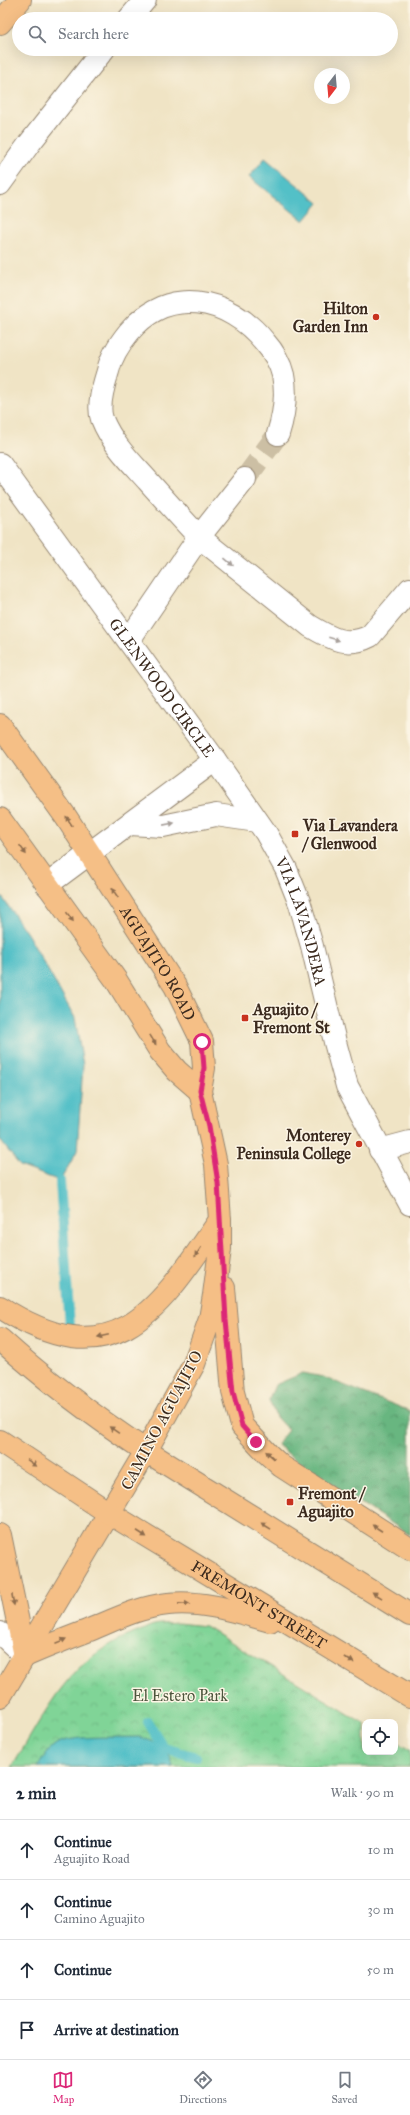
<!DOCTYPE html>
<meta charset="utf-8">
<style>
body{margin:0;font-family:"IM FELL Great Primer",serif;background:#f6f6f7;color:#1f2937}
.controls{position:absolute;right:12px;bottom:12px;display:grid;overflow:hidden;border-radius:8px;box-shadow:0 4px 16px #0002}
.controls button{width:36px;height:36px;display:grid;place-items:center;padding:0;border:0;border-bottom:1px solid #e0e1e3;background:#fff;color:#1f2937;font:20px sans-serif}
.compass{position:absolute;left:314px;top:68px;width:36px;height:36px;border-radius:50%;background:#fff;box-shadow:0 4px 16px #0002;rotate:196deg}
.stop{position:absolute;width:12px;height:12px;margin:-9px;border:3px solid #db2777;border-radius:50%;background:#fff}
.stop.end{background:#db2777;border-color:#fff;box-shadow:0 1px 4px #0008}
.list{margin:0;padding:0;list-style:none}
h2{display:flex;justify-content:space-between;align-items:center;height:52px;margin:0;padding:0 16px;font-size:17px}
h2 small{font-size:13px;font-weight:400;color:#747a83}
.list li{display:grid;grid-template-columns:26px 1fr auto;gap:12px;align-items:center;box-sizing:border-box;height:60px;padding:0 16px;border-top:1px solid #e0e1e3}
.list b{display:block;font-size:15px;white-space:nowrap}
.list p{margin:0;font-size:13px;white-space:nowrap;color:#747a83}
.list em{font-size:13px;font-style:normal;color:#747a83}
.icon{flex:none;width:22px;height:22px;fill:none;stroke:currentColor;stroke-width:2;stroke-linecap:round;stroke-linejoin:round}
.map{position:relative;flex:none;width:410px;height:1767px;overflow:hidden}
.search{position:absolute;background:#fff;box-shadow:0 4px 16px #0002;left:12px;right:12px;top:12px;height:44px;display:flex;align-items:center;gap:10px;box-sizing:border-box;padding:0 14px;border-radius:22px;color:#747a83;font-size:15px}
.sheet{height:292px;background:#fff}
nav{display:flex;justify-content:space-around;align-items:center;box-sizing:border-box;height:56px;border-top:1px solid #e0e1e3;background:#fff;font-size:11px;color:#747a83}
nav a{display:grid;justify-items:center;gap:2px}
nav .on{color:#db2777}
.map>svg:first-child{display:block}
.forest{fill:url(#forest-crowns);stroke:#52704f}
.park{fill:url(#park-crowns);stroke:#5e7f5a}
.water{fill:#52c0c7;stroke:#467572}
.lines{fill:none;stroke-linecap:round;stroke-linejoin:round}
.stream{stroke:#52c0c7;stroke-width:10}
.minor-tunnel{stroke:#ccbfa4;stroke-width:22;stroke-dasharray:22 11;stroke-linecap:butt}
.minor-casing{stroke:#968772;stroke-width:24}
.major-casing{stroke:#968772;stroke-width:24}
.highway-casing{stroke:#968772;stroke-width:24}
.minor{stroke:#fff;stroke-width:22}
.major{stroke:#f5bf86;stroke-width:22}
.highway{stroke:#f5bf86;stroke-width:22}
.oneway{fill:#a79f9a}
.oneway2{fill:#8f6d4d}
.route{stroke:#db2777;stroke-width:5}
.poi-dot{fill:#c8321e;stroke:#fcf5e5;stroke-width:1.5}
.labels{text-anchor:middle;stroke-width:3;stroke-linejoin:round;paint-order:stroke}
.poi-label{font-size:16px;font-weight:bold;fill:#3b2a1e;stroke:#fcf5e5;text-anchor:start}
.street-label{font-size:16px;fill:#3b2a1e;stroke:#fcf5e5}
.park-label{font-size:16px;fill:#4c543c;stroke:#fcf5e5}
</style>
<div class="map">
<svg width="410" height="1767" viewBox="0 0 410 1767">
<defs>
<pattern id="forest-crowns" width="20" height="18" patternUnits="userSpaceOnUse"><rect width="20" height="18" fill="#68b680"/><path d="M2 6a3 3 0 1 1 6 0M12 15a3 3 0 1 1 6 0" fill="none" stroke="#579468"/></pattern>
<pattern id="park-crowns" width="20" height="18" patternUnits="userSpaceOnUse"><rect width="20" height="18" fill="#80d497"/><path d="M2 6a3 3 0 1 1 6 0M12 15a3 3 0 1 1 6 0" fill="none" stroke="#70b682"/></pattern>
</defs>
<rect width="100%" height="100%" fill="#fcf5e5"/>
<filter id="ink" filterUnits="userSpaceOnUse"><feTurbulence type="fractalNoise" baseFrequency=".025" numOctaves="2"/><feDisplacementMap in="SourceGraphic" scale="8" xChannelSelector="R" yChannelSelector="G"/><feConvolveMatrix kernelMatrix="1 2 1 2 8 2 1 2 1" color-interpolation-filters="sRGB"/></filter>
<filter id="wash" filterUnits="userSpaceOnUse"><feTurbulence type="fractalNoise" baseFrequency=".012" numOctaves="4" result="noise"/><feDisplacementMap in="SourceGraphic" scale="16" xChannelSelector="R" yChannelSelector="G"/><feGaussianBlur stdDeviation="0.9" result="paint"/><feColorMatrix in="noise" values="0 0 0 0 0 0 0 0 0 0 0 0 0 0 0 0 0 1.4 0 .05"/><feComposite in="paint" operator="in"/></filter>
<g filter="url(#wash)">
<rect width="100%" height="100%" fill="#f0e4c5"/>
<path class="forest" d="M303,1373L323,1377L410,1411V1535L299,1463L277,1444L288,1430L276,1417L269,1400L275,1385Z"/>
<path class="park" d="M178,1623L205,1626L365,1724V1752H395V1741L410,1750V1767H12C48,1708 70,1655 140,1631C145,1629 149,1626 154,1625C161,1623 171,1624 178,1623Z"/>
<g class="water">
<path d="M265,158L319,203L304,221L249,177Z"/>
<path d="M0,894L28,935L75,1018L83,1065L77,1151L60,1181L20,1166L0,1140Z"/>
<path d="M140,1737C159,1744 169,1745 173,1767H38C43,1758 50,1746 60,1742C79,1735 118,1738 140,1737Z"/>
</g>
<g class="lines">
<g class="stream">
<path d="M60,1181L70,1327"/>
<path d="M148,1722L164,1748L196,1757"/>
</g>
</g>
</g>
<g filter="url(#ink)">
<g class="lines">
<path class="minor-tunnel" d="M245,479L278,434"/>
<g class="minor-casing">
<g id="minor">
<path d="M129,19L145,0"/>
<path d="M0,184L29,144L104,49"/>
<path id="s1" d="M0,464L215,760L266,833L286,869L300,904L312,946L335,1042L347,1086L410,1204"/>
<path d="M245,479L199,537C182,519 165,500 148,481C131,462 112,444 102,419C97,405 104,384 108,371C111,356 120,343 129,332C168,285 228,297 264,341C272,350 280,362 283,375C287,394 284,415 278,434"/>
<path d="M129,640L199,537L310,626C330,638 347,648 370,636L410,589"/>
<path d="M130,824L163,826L216,815L257,821"/>
<path d="M47,885L215,760"/>
<path d="M380,1150L410,1142"/>
<path d="M0,1633L25,1656"/>
</g>
</g>
<g class="major-casing">
<g id="major">
<path id="s2" d="M0,725L66,817L175,986L202,1041L204,1068L200,1091L216,1164L220,1220V1249L214,1295L210,1319L194,1364L146,1451L0,1697"/>
<path d="M0,819L116,980L160,1051L177,1071L200,1091"/>
<path d="M224,1288L233,1392L242,1426L268,1454L281,1466L410,1549"/>
<path d="M146,1451L410,1615"/>
<path id="s3" d="M109,1513L410,1696"/>
<path d="M25,1656C45,1647 66,1639 87,1631C114,1620 139,1607 168,1604C202,1600 238,1612 270,1621"/>
</g>
</g>
<g class="highway-casing">
<g id="highway">
<path d="M0,23L20,0"/>
<path d="M0,1307C115,1381 158,1310 220,1220"/>
<path d="M0,1339C46,1381 95,1417 146,1451"/>
<path d="M0,1441L109,1513"/>
<path d="M0,1535L25,1656"/>
</g>
</g>
<use href="#minor" class="minor"/>
<use href="#major" class="major"/>
<use href="#highway" class="highway"/>
</g>
<defs><path id="oneway-solid" d="M-6-.8H1V-3.2L6.5 0L1 3.2V.8H-6Z"/></defs>
<g class="oneway">
<use href="#oneway-solid" transform="translate(229 562) rotate(40)"/>
<use href="#oneway-solid" transform="translate(334 639) rotate(18)"/>
<use href="#oneway-solid" transform="translate(169 824) rotate(-11)"/>
</g>
<g class="oneway2">
<use href="#oneway-solid" transform="translate(69 821) rotate(-123)"/>
<use href="#oneway-solid" transform="translate(23 850) rotate(55)"/>
<use href="#oneway-solid" transform="translate(115 893) rotate(-123)"/>
<use href="#oneway-solid" transform="translate(70 917) rotate(54)"/>
<use href="#oneway-solid" transform="translate(153 1040) rotate(58)"/>
<use href="#oneway-solid" transform="translate(198 1252) rotate(124)"/>
<use href="#oneway-solid" transform="translate(103 1336) rotate(168)"/>
<use href="#oneway-solid" transform="translate(114 1430) rotate(-146)"/>
<use href="#oneway-solid" transform="translate(270 1455) rotate(-138)"/>
<use href="#oneway-solid" transform="translate(32 1463) rotate(34)"/>
<use href="#oneway-solid" transform="translate(266 1526) rotate(-148)"/>
<use href="#oneway-solid" transform="translate(377 1528) rotate(-147)"/>
<use href="#oneway-solid" transform="translate(142 1534) rotate(33)"/>
<use href="#oneway-solid" transform="translate(377 1595) rotate(-148)"/>
<use href="#oneway-solid" transform="translate(13 1600) rotate(79)"/>
<use href="#oneway-solid" transform="translate(184 1604) rotate(1)"/>
<use href="#oneway-solid" transform="translate(61 1641) rotate(-22)"/>
<use href="#oneway-solid" transform="translate(349 1660) rotate(30)"/>
</g>
</g>
<g class="lines" filter="url(#ink)">
<path class="route" d="M202,1042L204,1068L200,1091L209,1126L218,1183L226,1320L233,1392L242,1426L256,1442"/>
</g>
<g class="poi-dot">
<circle cx="376" cy="317" r="4"/>
<rect x="291" y="830" width="8" height="8" rx="2"/>
<rect x="241" y="1014" width="8" height="8" rx="2"/>
<circle cx="359" cy="1144" r="4"/>
<rect x="286" y="1498" width="8" height="8" rx="2"/>
</g>
<g class="labels">
<g class="poi-label">
<text x="368" y="314" text-anchor="end">Hilton<tspan x="368" dy="18">Garden Inn</tspan></text>
<text x="303" y="831">Via Lavandera<tspan x="303" dy="18">/ Glenwood</tspan></text>
<text x="253" y="1015">Aguajito /<tspan x="253" dy="18">Fremont St</tspan></text>
<text x="351" y="1141" text-anchor="end">Monterey<tspan x="351" dy="18">Peninsula College</tspan></text>
<text x="298" y="1499">Fremont /<tspan x="298" dy="18">Aguajito</tspan></text>
</g>
<g class="street-label">
<text dy="6" stroke="none"><textPath href="#s1" startOffset="276">GLENWOOD CIRCLE</textPath></text>
<text dy="6" stroke="none"><textPath href="#s1" startOffset="551">VIA LAVANDERA</textPath></text>
<text dy="6" stroke="none"><textPath href="#s2" startOffset="286">AGUAJITO ROAD</textPath></text>
<text transform="translate(161 1420) rotate(-62)" y="6">CAMINO AGUAJITO</text>
<text dy="6" stroke="none"><textPath href="#s3" startOffset="176">FREMONT STREET</textPath></text>
</g>
<g class="park-label">
<text x="180" y="1701">El Estero Park</text>
</g>
</g>
</svg>
<div class="controls">
<button><svg class="icon" aria-label="locate" viewBox="0 0 24 24"><circle cx="12" cy="12" r="6"/><path d="M12 2v4M12 18v4M2 12h4M18 12h4"/></svg></button>
</div>
<svg class="compass" viewBox="-18 -18 36 36"><path d="M0-13l5 13h-10z" fill="#e53935"/><path d="M0 13l5-13h-10z" fill="#747a83"/></svg>
<div class="stop" style="left:202px;top:1042px"></div>
<div class="stop end" style="left:256px;top:1442px"></div>
<div class="search"><svg class="icon" aria-label="search" viewBox="0 0 24 24"><circle cx="10" cy="10" r="6"/><path d="M15 15l6 6"/></svg>Search here</div>
</div>
<section class="sheet">
<h2>2 min<small>Walk · 90 m</small></h2>
<ul class="list">
<li><svg class="icon" aria-label="ahead" viewBox="0 0 24 24"><path d="M12 20V5M6 11l6-6 6 6"/></svg><div><b>Continue</b><p>Aguajito Road</p></div><em>10 m</em></li>
<li><svg class="icon" aria-label="ahead" viewBox="0 0 24 24"><path d="M12 20V5M6 11l6-6 6 6"/></svg><div><b>Continue</b><p>Camino Aguajito</p></div><em>30 m</em></li>
<li><svg class="icon" aria-label="ahead" viewBox="0 0 24 24"><path d="M12 20V5M6 11l6-6 6 6"/></svg><div><b>Continue</b></div><em>50 m</em></li>
<li><svg class="icon" aria-label="arrive" viewBox="0 0 24 24"><path d="M6 21V4h12l-3 4 3 4H6"/></svg><div><b>Arrive at destination</b></div></li>
</ul>
</section>
<nav>
<a class="on"><svg class="icon" aria-label="map" viewBox="0 0 24 24"><path d="M3 6l6-2 6 2 6-2v14l-6 2-6-2-6 2zM9 4v14M15 6v14"/></svg>Map</a>
<a><svg class="icon" aria-label="directions" viewBox="0 0 24 24"><path d="M12 3l9 9-9 9-9-9zM9 14v-3h6M13 9l2 2-2 2"/></svg>Directions</a>
<a><svg class="icon" aria-label="saved" viewBox="0 0 24 24"><path d="M7 4h10v16l-5-4-5 4z"/></svg>Saved</a>
</nav>
